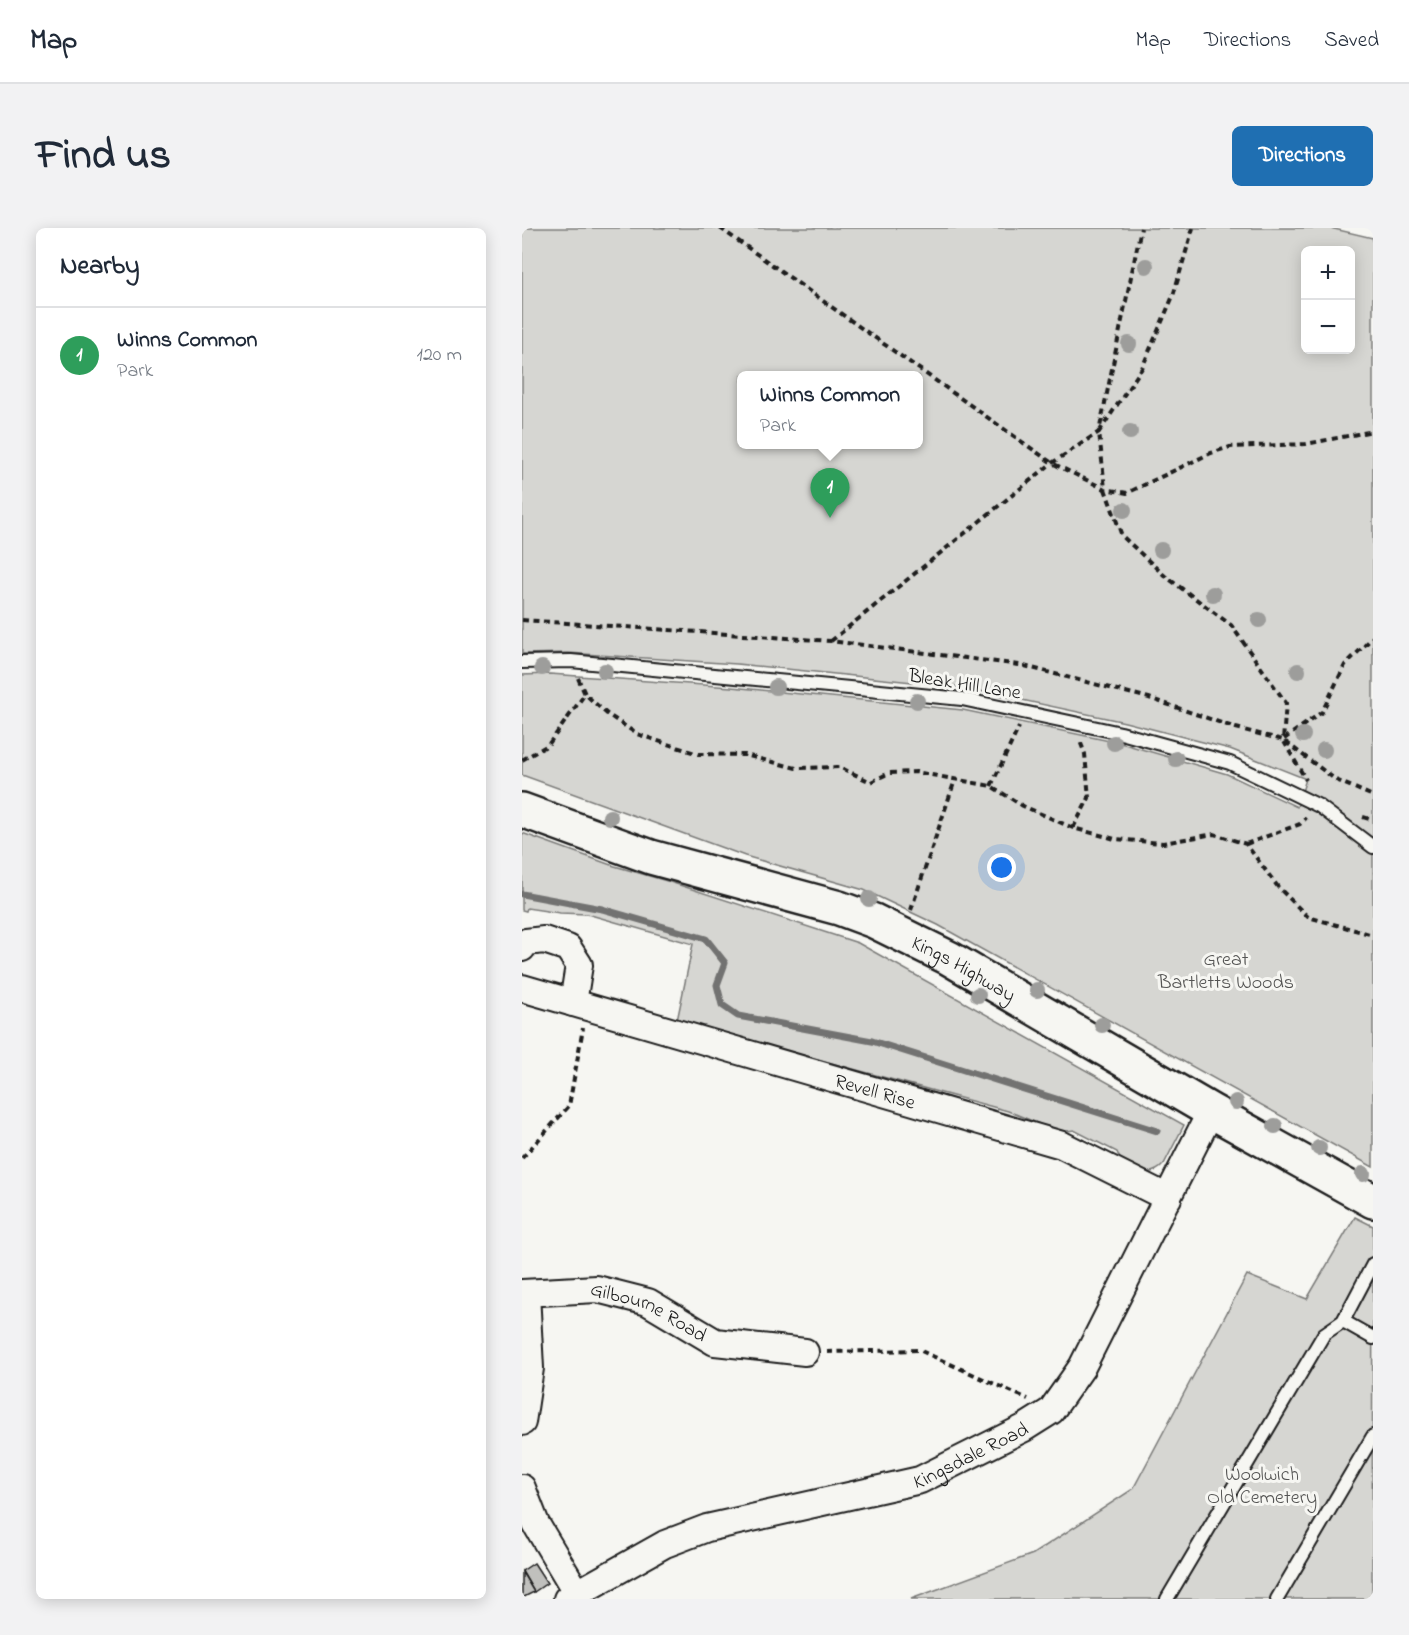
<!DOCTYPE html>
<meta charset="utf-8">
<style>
body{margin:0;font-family:"Indie Flower",sans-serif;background:#f2f2f3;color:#1f2937}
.controls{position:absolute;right:18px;top:18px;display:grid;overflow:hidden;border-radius:9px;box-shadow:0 3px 15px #0003}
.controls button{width:54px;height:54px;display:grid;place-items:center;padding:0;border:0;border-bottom:2px solid #e0e1e3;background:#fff;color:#1f2937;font:30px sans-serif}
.you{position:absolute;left:480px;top:640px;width:21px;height:21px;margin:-15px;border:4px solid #fff;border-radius:50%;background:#1a73e8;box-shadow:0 0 0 9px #1a73e833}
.badge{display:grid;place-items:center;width:39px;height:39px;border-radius:50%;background:#1f6fb2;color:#fff;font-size:20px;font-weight:700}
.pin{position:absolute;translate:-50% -50px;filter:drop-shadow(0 2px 3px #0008)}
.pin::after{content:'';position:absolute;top:32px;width:21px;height:18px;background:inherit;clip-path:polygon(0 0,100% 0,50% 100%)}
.popup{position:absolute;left:215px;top:143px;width:186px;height:78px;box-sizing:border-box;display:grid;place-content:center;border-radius:9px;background:#fff;filter:drop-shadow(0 2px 4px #0005);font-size:20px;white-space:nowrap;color:#747a83}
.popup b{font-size:22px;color:#1f2937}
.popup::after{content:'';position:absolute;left:50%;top:100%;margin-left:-12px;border:12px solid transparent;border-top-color:#fff}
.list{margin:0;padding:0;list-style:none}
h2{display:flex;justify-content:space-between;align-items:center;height:78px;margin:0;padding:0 24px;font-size:26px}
h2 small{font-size:20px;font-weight:400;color:#747a83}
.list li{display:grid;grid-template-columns:39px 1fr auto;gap:18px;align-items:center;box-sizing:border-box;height:96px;padding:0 24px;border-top:2px solid #e0e1e3}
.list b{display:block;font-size:22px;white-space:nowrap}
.list p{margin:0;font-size:20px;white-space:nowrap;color:#747a83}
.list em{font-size:20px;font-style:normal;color:#747a83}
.map{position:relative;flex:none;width:851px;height:1371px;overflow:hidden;border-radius:9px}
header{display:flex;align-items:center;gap:36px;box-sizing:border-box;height:84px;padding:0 30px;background:#fff;border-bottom:2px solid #e0e1e3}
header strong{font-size:28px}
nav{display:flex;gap:33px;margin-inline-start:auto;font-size:21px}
.intro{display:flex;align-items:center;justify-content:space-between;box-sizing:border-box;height:144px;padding:0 36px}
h1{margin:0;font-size:42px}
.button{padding:15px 27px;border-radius:9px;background:#1f6fb2;color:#fff;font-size:21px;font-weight:700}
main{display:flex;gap:36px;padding:0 36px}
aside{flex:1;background:#fff;border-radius:9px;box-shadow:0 3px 15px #0003}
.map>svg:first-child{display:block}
.green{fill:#d6d6d2;stroke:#797977;stroke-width:1.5;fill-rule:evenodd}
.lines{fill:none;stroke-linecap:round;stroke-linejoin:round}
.stream{stroke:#727271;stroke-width:7}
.building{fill:#c0c0bd;stroke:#1c1c1c;stroke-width:1.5}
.lane-casing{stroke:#1c1c1c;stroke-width:16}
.street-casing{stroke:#1c1c1c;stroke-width:30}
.secondary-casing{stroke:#1c1c1c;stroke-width:38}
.path{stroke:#1c1c1c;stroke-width:4;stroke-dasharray:6 4.5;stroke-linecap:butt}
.lane{stroke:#f6f6f2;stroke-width:12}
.street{stroke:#f6f6f2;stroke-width:26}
.secondary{stroke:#f6f6f2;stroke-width:33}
.tree{fill:#9d9d9b}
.labels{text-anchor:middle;stroke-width:6;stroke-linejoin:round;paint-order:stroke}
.street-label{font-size:20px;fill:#1c1c1c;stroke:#f6f6f2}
.park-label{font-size:20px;fill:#545453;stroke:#f6f6f2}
</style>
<header>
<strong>Map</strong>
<nav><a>Map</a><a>Directions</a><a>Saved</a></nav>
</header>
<div class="intro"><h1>Find us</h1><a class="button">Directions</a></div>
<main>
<aside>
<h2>Nearby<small></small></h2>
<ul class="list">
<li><span class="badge" style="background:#2e9e5b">1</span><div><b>Winns Common</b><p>Park</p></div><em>120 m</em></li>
</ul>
</aside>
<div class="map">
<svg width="851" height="1371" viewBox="0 0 851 1371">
<rect width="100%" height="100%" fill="#f6f6f2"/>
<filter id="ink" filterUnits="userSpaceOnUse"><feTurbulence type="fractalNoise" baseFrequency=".0167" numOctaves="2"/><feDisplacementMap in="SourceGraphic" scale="12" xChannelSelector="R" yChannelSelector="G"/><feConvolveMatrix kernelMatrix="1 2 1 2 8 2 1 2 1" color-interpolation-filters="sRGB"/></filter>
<g filter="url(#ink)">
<g class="green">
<path d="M0,0H808L851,10V939L416,697L342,662L223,628L0,547V447L28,446L209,459L441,482L602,516L705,546L775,579L784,551L708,521L603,494L439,459L215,436L46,425L0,426ZM784,22H828V122H784ZM220,148H397V216H220Z"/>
<path d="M0,605L89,637L145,653L336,715L662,897L642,936C629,951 615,942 600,936L595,924L552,902L537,904L486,883L155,793L171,716L65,686L38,685L5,680L4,683L0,682Z"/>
<path d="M833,989L851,998L850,1371H389L511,1326L611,1261L725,1047L785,1071Z"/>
</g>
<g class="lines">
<path class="stream" d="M0,666L80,681L184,711L203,735L195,757L200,777L216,788L350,813L635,903"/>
</g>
<g class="building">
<path d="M12,1335L25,1355L12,1364L0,1343Z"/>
<path d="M0,1344L12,1364L0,1370Z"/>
</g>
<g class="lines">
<g class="lane-casing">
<g id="lane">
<path d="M0,434L49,433L440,471L599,505L708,535L797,578L851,619"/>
<path d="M821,1093L851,1110"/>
<path d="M645,1371L802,1106L821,1093L851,1036"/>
<path d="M755,1371L851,1208"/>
</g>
</g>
<g class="street-casing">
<g id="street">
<path d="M0,720L4,714L22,712L46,720L57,737L51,775"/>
<path id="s1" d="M0,760L540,917L646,970"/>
<path id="s2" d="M0,1065L75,1061L126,1074L193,1114L283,1124"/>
<path d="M0,1194L8,1140L4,1065"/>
<path d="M0,1260L14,1296L55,1365"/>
<path id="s3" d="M45,1371L143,1316L185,1300L398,1252L502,1200L529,1183L560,1139L689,883"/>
</g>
</g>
<g class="secondary-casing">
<g id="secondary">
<path id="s4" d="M0,582L129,629L317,680L352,693L427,730L689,883L851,973"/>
</g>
</g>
<g class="path">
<path d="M198,0L530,235L583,261L605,265L689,225L708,219L784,216L851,203"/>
<path d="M671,0L651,68L620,140L577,204L583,261L600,308L643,348L709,397L764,475L761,512L784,552"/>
<path d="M0,392L309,413L498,437L627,470L714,500L761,512L814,552L851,568"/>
<path d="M309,413L530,235L577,204L619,0"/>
<path d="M56,450L63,466L85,486L115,506L176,526L223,527L274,540L317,539L349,554L367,545L394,544L469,558L501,578L551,600L593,611L641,615L692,606L724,616L756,659L786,689L851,707"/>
<path d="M762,511L800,484L823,437L851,409"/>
<path d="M0,532L26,517L63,466"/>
<path d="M469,558L497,499"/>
<path d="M841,589L851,592"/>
<path d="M551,600L567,570L563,526L558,513"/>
<path d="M724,616L778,596L784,590"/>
<path d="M389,682L433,552"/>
<path d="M0,930L47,878L61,800"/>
<path d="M305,1124L397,1122L506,1171"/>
</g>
<use href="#lane" class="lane"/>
<use href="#street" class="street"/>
<use href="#secondary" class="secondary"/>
</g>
<g class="tree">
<circle cx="624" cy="38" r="8"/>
<circle cx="607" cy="116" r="8"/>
<circle cx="608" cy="204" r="8"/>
<circle cx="602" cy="282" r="8"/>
<circle cx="639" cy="322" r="8"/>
<circle cx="691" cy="366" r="8"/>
<circle cx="737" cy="392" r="8"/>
<circle cx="20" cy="440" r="8"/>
<circle cx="83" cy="443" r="8"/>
<circle cx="776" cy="443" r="8"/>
<circle cx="254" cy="459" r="8"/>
<circle cx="395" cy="473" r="8"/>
<circle cx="781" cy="507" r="8"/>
<circle cx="592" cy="515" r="8"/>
<circle cx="802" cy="522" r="8"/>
<circle cx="654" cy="531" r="8"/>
<circle cx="88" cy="589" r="8"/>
<circle cx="347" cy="671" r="8"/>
<circle cx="515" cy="762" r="8"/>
<circle cx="456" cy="767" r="8"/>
<circle cx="580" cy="797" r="8"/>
<circle cx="714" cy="874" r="8"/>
<circle cx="753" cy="898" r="8"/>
<circle cx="797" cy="920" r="8"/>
<circle cx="841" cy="946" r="8"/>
</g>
</g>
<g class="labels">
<g class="street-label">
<text transform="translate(443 455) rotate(9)" y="7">Bleak Hill Lane</text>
<text dy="7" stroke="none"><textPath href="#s4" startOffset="471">Kings Highway</textPath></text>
<text dy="7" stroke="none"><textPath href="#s1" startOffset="368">Revell Rise</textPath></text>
<text dy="7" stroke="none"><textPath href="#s2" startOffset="132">Gilbourne Road</textPath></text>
<text dy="7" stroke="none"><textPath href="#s3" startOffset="432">Kingsdale Road</textPath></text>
</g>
<g class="park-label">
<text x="704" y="737">Great<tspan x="704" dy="23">Bartletts Woods</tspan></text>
<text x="740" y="1252">Woolwich<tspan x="740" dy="23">Old Cemetery</tspan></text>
</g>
</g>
</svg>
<div class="controls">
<button>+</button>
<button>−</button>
</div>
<div class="you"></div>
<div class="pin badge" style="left:308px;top:290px;background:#2e9e5b">1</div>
<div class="popup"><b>Winns Common</b>Park</div>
</div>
</main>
